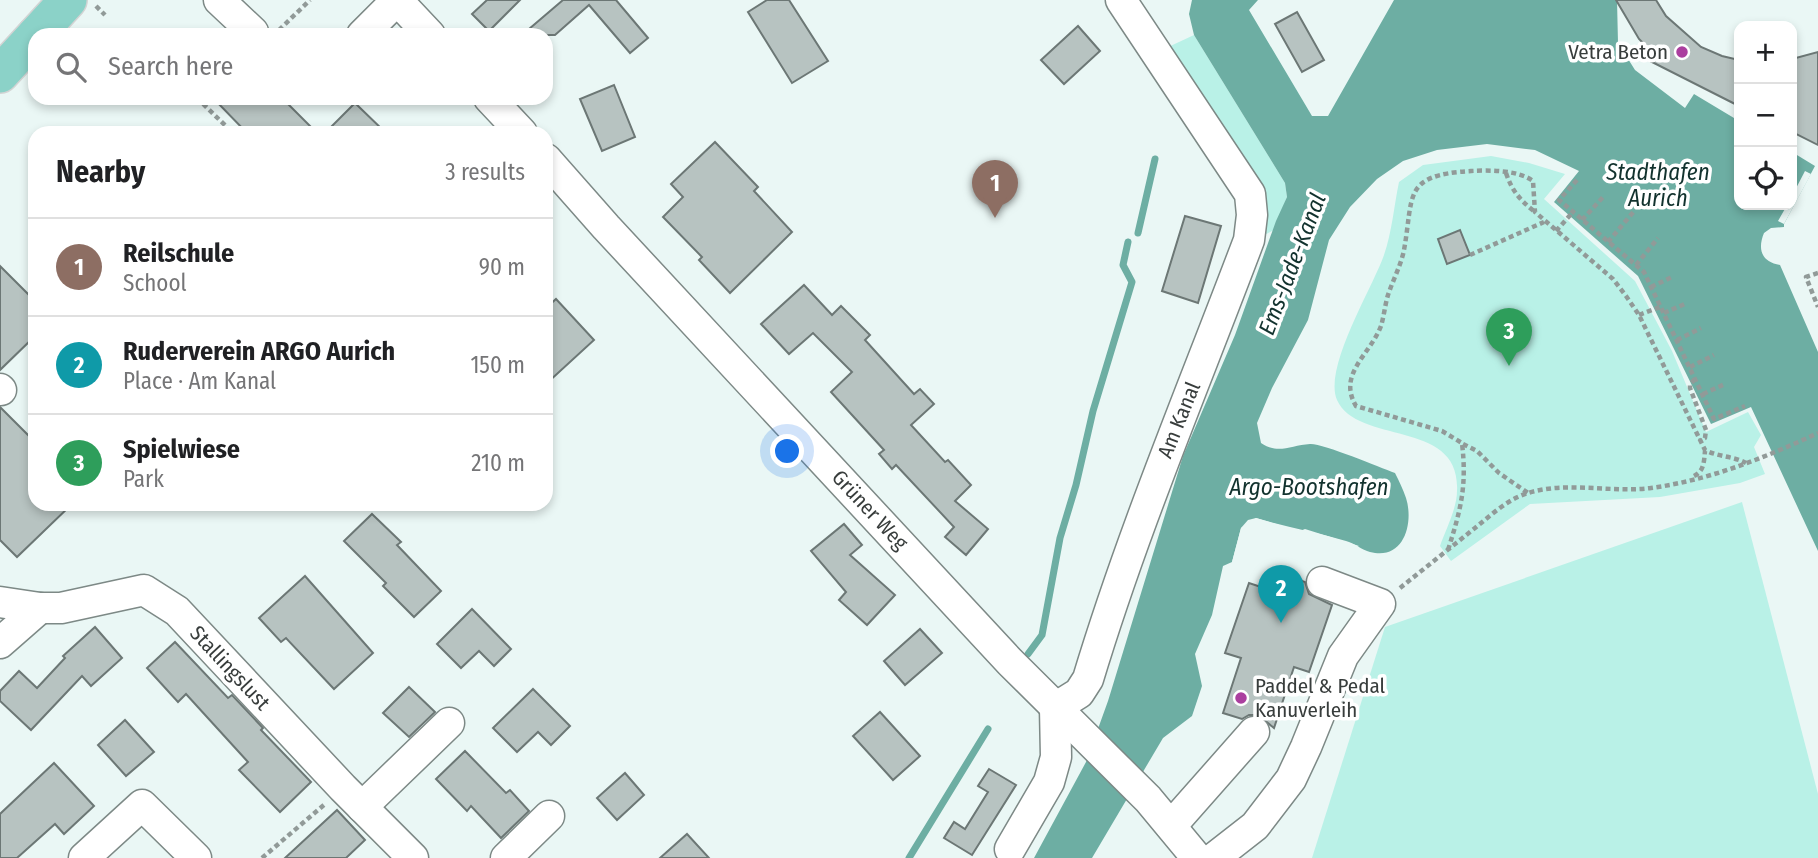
<!DOCTYPE html>
<meta charset="utf-8">
<style>
body{margin:0;font-family:"Fira Sans Condensed",sans-serif;background:#f2f2f2;color:#202124}
.controls{position:absolute;right:21px;top:21px;display:grid;overflow:hidden;border-radius:14px;box-shadow:0 4px 10px #0003}
.controls button{width:63px;height:63px;display:grid;place-items:center;padding:0;border:0;border-bottom:2px solid #e0e0e0;background:#fff;color:#202124;font:35px sans-serif}
.you{position:absolute;left:788px;top:452px;width:24px;height:24px;margin:-18px;border:5px solid #fff;border-radius:50%;background:#1a73e8;box-shadow:0 0 0 10px #1a73e833}
.badge{display:grid;place-items:center;width:46px;height:46px;border-radius:50%;background:#ab3f9f;color:#fff;font-size:23px;font-weight:700}
.pin{position:absolute;translate:-50% -58px;filter:drop-shadow(0 2px 4px #0008)}
.pin::after{content:'';position:absolute;top:37px;width:24px;height:21px;background:inherit;clip-path:polygon(0 0,100% 0,50% 100%)}
.list{margin:0;padding:0;list-style:none}
h2{display:flex;justify-content:space-between;align-items:center;height:91px;margin:0;padding:0 28px;font-size:30px}
h2 small{font-size:23px;font-weight:400;color:#757577}
.list li{display:grid;grid-template-columns:46px 1fr auto;gap:21px;align-items:center;box-sizing:border-box;height:98px;padding:0 28px;border-top:2px solid #e0e0e0}
.list b{display:block;font-size:26px;white-space:nowrap}
.list p{margin:0;font-size:23px;white-space:nowrap;color:#757577}
.list em{font-size:23px;font-style:normal;color:#757577}
.icon{flex:none;width:38px;height:38px;fill:none;stroke:currentColor;stroke-width:2;stroke-linecap:round;stroke-linejoin:round}
.map{position:relative;flex:none;width:1818px;height:858px;overflow:hidden}
.search{position:absolute;background:#fff;box-shadow:0 4px 10px #0003;left:28px;top:28px;width:525px;height:77px;display:flex;align-items:center;gap:18px;box-sizing:border-box;padding:0 24px;border-radius:21px;color:#757577;font-size:26px}
.panel{position:absolute;background:#fff;box-shadow:0 4px 10px #0003;left:28px;top:126px;width:525px;height:385px;border-radius:21px}
.map>svg:first-child{display:block}
.green{fill:#b9f1e7}
.water{fill:#6daea3}
.pier{fill:#eaf7f5}
.lines{fill:none;stroke-linecap:round;stroke-linejoin:round}
.stream{stroke:#6daea3;stroke-width:7}
.building{fill:#b7c3c1;stroke:#6c7775;stroke-width:2}
.minor-casing{stroke:#7d8986;stroke-width:33}
.major-casing{stroke:#d3d4d4;stroke-width:40}
.path{stroke:#919a98;stroke-width:4.5;stroke-dasharray:5 3.5;stroke-linecap:butt}
.minor{stroke:#fff;stroke-width:30}
.major{stroke:#8bd2c8;stroke-width:37}
.poi-dot{fill:#ab3f9f;stroke:#fff;stroke-width:2.5}
.labels{text-anchor:middle;stroke-width:7;stroke-linejoin:round;paint-order:stroke}
.poi-label{font-size:21px;fill:#383d3c;stroke:#fff;text-anchor:end}
.street-label{font-size:21px;fill:#383d3c;stroke:#fff}
.water-label{font-size:23px;font-style:italic;fill:#12322e;stroke:#fff}
</style>
<div class="map">
<svg width="1818" height="858" viewBox="0 0 1818 858">
<rect width="100%" height="100%" fill="#eaf7f5"/>
<g class="green">
<path d="M1194,35L1285,183L1287,197L1274,230L1255,240L1257,211L1164,49Z"/>
<path d="M1491,156L1529,163L1565,174L1544,199L1635,281L1672,351L1706,432L1748,412L1761,435L1754,447L1765,474L1740,483L1660,497L1530,504L1451,561L1440,546C1446,529 1457,508 1457,491C1461,418 1358,446 1337,400C1323,368 1373,287 1384,255C1392,232 1394,206 1399,182L1423,165Z"/>
<path d="M1742,502L1818,794V858H1312L1385,627Z"/>
</g>
<path class="water" d="M1192,0H1258L1249,10L1312,116H1328L1394,0H1617L1618,43L1635,70L1685,108L1694,94L1739,121V205H1792V152L1815,166L1784,224V227L1771,228L1764,233C1757,250 1762,262 1780,265L1818,352V551L1751,407L1711,424L1638,276L1554,202L1579,171L1535,150L1487,144L1437,150L1403,161L1377,179L1350,207L1329,240L1308,320L1272,388L1257,423L1261,443C1278,455 1291,445 1310,444C1322,443 1379,467 1395,473C1399,481 1403,489 1406,498C1414,523 1404,561 1370,552C1362,550 1354,543 1346,541C1316,532 1286,527 1256,518L1241,528L1232,562L1223,566L1212,615L1195,654L1202,686L1192,716L1163,738L1092,858H1034L1086,762L1108,701L1183,456L1235,335L1276,221L1287,197L1285,183L1194,35L1189,14Z"/>
<g class="pier">
<path d="M1805,171L1811,174L1784,224L1778,221L1786,207L1784,205H1792V196Z"/>
<path d="M1256,518L1300,531L1305,529L1359,546L1355,548L1306,532L1299,534L1256,521L1250,523L1244,529L1236,563L1232,562L1241,528L1248,520Z"/>
</g>
<g class="lines">
<g class="stream">
<path d="M1138,233L1155,159"/>
<path d="M1028,654L1042,635L1060,538L1076,485L1093,411L1132,282L1123,265L1128,242"/>
<path d="M909,858L988,729"/>
</g>
</g>
<g class="building">
<path d="M487,0H520L489,31L472,14Z"/>
<path d="M563,0H616L648,38L630,53L589,5L555,35H522Z"/>
<path d="M767,0H789L828,61L792,83L748,12Z"/>
<path d="M1616,0H1656L1666,16L1701,47L1722,56L1739,60V106L1644,58L1648,48L1639,39Z"/>
<path d="M1297,12L1324,60L1302,72L1275,24Z"/>
<path d="M1078,26L1100,51L1064,84L1041,60Z"/>
<path d="M1818,52V145L1792,132V59Z"/>
<path d="M614,85L635,137L602,151L580,99Z"/>
<path d="M213,98H282L317,133H247Z"/>
<path d="M355,103L386,133H325Z"/>
<path d="M715,142L758,187L754,191L792,232L730,293L699,260L702,257L663,217L683,197L671,184Z"/>
<path d="M1185,216L1221,226L1198,303L1162,291Z"/>
<path d="M1460,230L1470,255L1447,264L1438,239Z"/>
<path d="M0,266L35,301V336L0,370Z"/>
<path d="M804,285L832,315L841,306L870,335L865,340L914,394L920,389L934,404L911,425L945,462L948,460L971,485L955,501L988,529L966,555L945,537L954,527L896,465L892,469L879,454L884,450L831,392L852,372L813,333L789,354L761,324Z"/>
<path d="M556,299L594,340L546,384V308Z"/>
<path d="M0,407L35,442V504H72L17,557L0,540Z"/>
<path d="M372,514L401,542L397,545L441,591L414,617L383,586L386,583L344,541Z"/>
<path d="M844,524L862,545L850,555L895,595L867,625L839,600L846,592L811,551Z"/>
<path d="M1282,574L1305,582L1309,594L1332,605L1309,672L1294,667L1274,728L1258,715H1249L1242,719L1223,713L1241,658L1225,653L1249,583L1276,592Z"/>
<path d="M305,576L373,653L334,689L286,638L281,642L259,618Z"/>
<path d="M472,609L511,649L494,666L479,651L461,668L437,644Z"/>
<path d="M95,627L122,658L91,686L82,676L31,730L0,701V691L19,671L37,688L65,658L63,656Z"/>
<path d="M920,629L942,653L905,685L884,661Z"/>
<path d="M175,642L228,698L232,695L263,728L261,730L311,782L280,812L239,770L248,762L186,694L178,702L147,668Z"/>
<path d="M409,687L435,712L409,737L383,713Z"/>
<path d="M533,689L570,726L551,745L538,732L517,752L493,728Z"/>
<path d="M880,712L920,756L893,780L853,736Z"/>
<path d="M125,720L154,752L126,776L98,745Z"/>
<path d="M465,751L506,793L510,790L529,811L501,838L471,806L467,811L436,779Z"/>
<path d="M54,763L94,806L64,834L55,824L17,858H0V814Z"/>
<path d="M989,769L1016,785L972,855L944,838L954,822L965,829L988,792L978,786Z"/>
<path d="M625,773L644,795L617,820L597,798Z"/>
<path d="M337,810L365,840L346,858H285Z"/>
<path d="M687,834L709,858H660Z"/>
</g>
<g class="lines">
<g class="minor-casing">
<g id="minor">
<path d="M219,0L253,32"/>
<path d="M362,35L397,0L430,35"/>
<path d="M489,98L522,133"/>
<path d="M546,159L606,227L1010,662L1148,799L1197,858"/>
<path d="M0,389L1,390"/>
<path d="M0,602L40,608H61L144,590L177,611L343,788L413,858"/>
<path d="M0,643L40,608"/>
<path d="M1055,708L1079,693L1088,679C1133,530 1194,386 1249,240L1252,215L1250,194L1121,0"/>
<path d="M362,807L449,723"/>
<path d="M1171,826L1254,732"/>
<path d="M1010,849L1049,782L1056,757L1055,708"/>
<path d="M84,858L142,805L196,858"/>
<path d="M506,858L549,816"/>
<path d="M1214,858L1255,826L1291,779L1306,747L1343,656L1380,604L1322,582"/>
</g>
</g>
<g class="major-casing">
<g id="major">
<path d="M36,35L68,0"/>
<path d="M0,74L35,36"/>
</g>
</g>
<g class="path">
<path d="M96,6L105,15"/>
<path d="M279,30L310,0"/>
<path d="M197,98L233,133"/>
<path d="M1506,173C1512,191 1520,200 1535,212"/>
<path d="M1577,180L1559,200L1644,272L1714,419L1745,406"/>
<path d="M1582,220L1605,195"/>
<path d="M1556,231L1573,212"/>
<path d="M1608,242L1635,210"/>
<path d="M1470,255L1544,222"/>
<path d="M1636,265L1658,238"/>
<path d="M1818,273L1806,277L1818,307"/>
<path d="M1651,287L1674,276"/>
<path d="M1664,313L1687,303"/>
<path d="M1639,315L1660,307"/>
<path d="M1677,340L1701,328"/>
<path d="M1690,367L1714,355"/>
<path d="M1695,379L1690,384V388L1706,430L1705,438L1699,441"/>
<path d="M1703,394L1725,384"/>
<path d="M1463,444L1477,451L1499,473L1528,493"/>
<path d="M1694,476C1704,471 1704,462 1705,451"/>
<path d="M1448,550C1461,509 1467,486 1462,443L1442,431L1356,406C1337,374 1370,355 1381,326C1384,316 1385,305 1388,295C1393,280 1401,265 1404,250C1414,195 1402,175 1471,171C1490,170 1518,170 1533,181L1535,212L1613,279L1626,296L1639,315L1705,450C1718,457 1733,456 1746,463"/>
<path d="M1400,588C1425,568 1450,548 1475,528C1491,515 1508,499 1528,493C1567,481 1611,493 1651,488C1710,480 1764,458 1818,433"/>
<path d="M262,858L325,804"/>
</g>
<use href="#minor" class="minor"/>
<use href="#major" class="major"/>
</g>
<g class="poi-dot">
<circle cx="1682" cy="52" r="7"/>
<circle cx="1241" cy="698" r="7"/>
</g>
<g class="labels">
<g class="poi-label">
<text x="1668" y="59">Vetra Beton</text>
<text x="1255" y="693" text-anchor="start">Paddel &amp; Pedal<tspan x="1255" dy="24">Kanuverleih</tspan></text>
</g>
<g class="street-label">
<text transform="translate(1179 420) rotate(-68)" y="7">Am Kanal</text>
<text transform="translate(870 510) rotate(47)" y="7">Grüner Weg</text>
<text transform="translate(230 668) rotate(47)" y="7">Stallingslust</text>
</g>
<g class="water-label">
<text x="1658" y="180">Stadthafen<tspan x="1658" dy="26">Aurich</tspan></text>
<text transform="translate(1292 264) rotate(-69)" y="8">Ems-Jade-Kanal</text>
<text x="1309" y="495">Argo-Bootshafen</text>
</g>
</g>
</svg>
<div class="controls">
<button>+</button>
<button>−</button>
<button><svg class="icon" aria-label="locate" viewBox="0 0 24 24"><circle cx="12" cy="12" r="6"/><path d="M12 2v4M12 18v4M2 12h4M18 12h4"/></svg></button>
</div>
<div class="you"></div>
<div class="pin badge" style="left:995px;top:218px;background:#8d6e63">1</div>
<div class="pin badge" style="left:1281px;top:623px;background:#0f9aa8">2</div>
<div class="pin badge" style="left:1509px;top:366px;background:#2e9e5b">3</div>
<div class="search"><svg class="icon" aria-label="search" viewBox="0 0 24 24"><circle cx="10" cy="10" r="6"/><path d="M15 15l6 6"/></svg>Search here</div>
<section class="panel">
<h2>Nearby<small>3 results</small></h2>
<ul class="list">
<li><span class="badge" style="background:#8d6e63">1</span><div><b>Reilschule</b><p>School</p></div><em>90 m</em></li>
<li><span class="badge" style="background:#0f9aa8">2</span><div><b>Ruderverein ARGO Aurich</b><p>Place · Am Kanal</p></div><em>150 m</em></li>
<li><span class="badge" style="background:#2e9e5b">3</span><div><b>Spielwiese</b><p>Park</p></div><em>210 m</em></li>
</ul>
</section>
</div>
